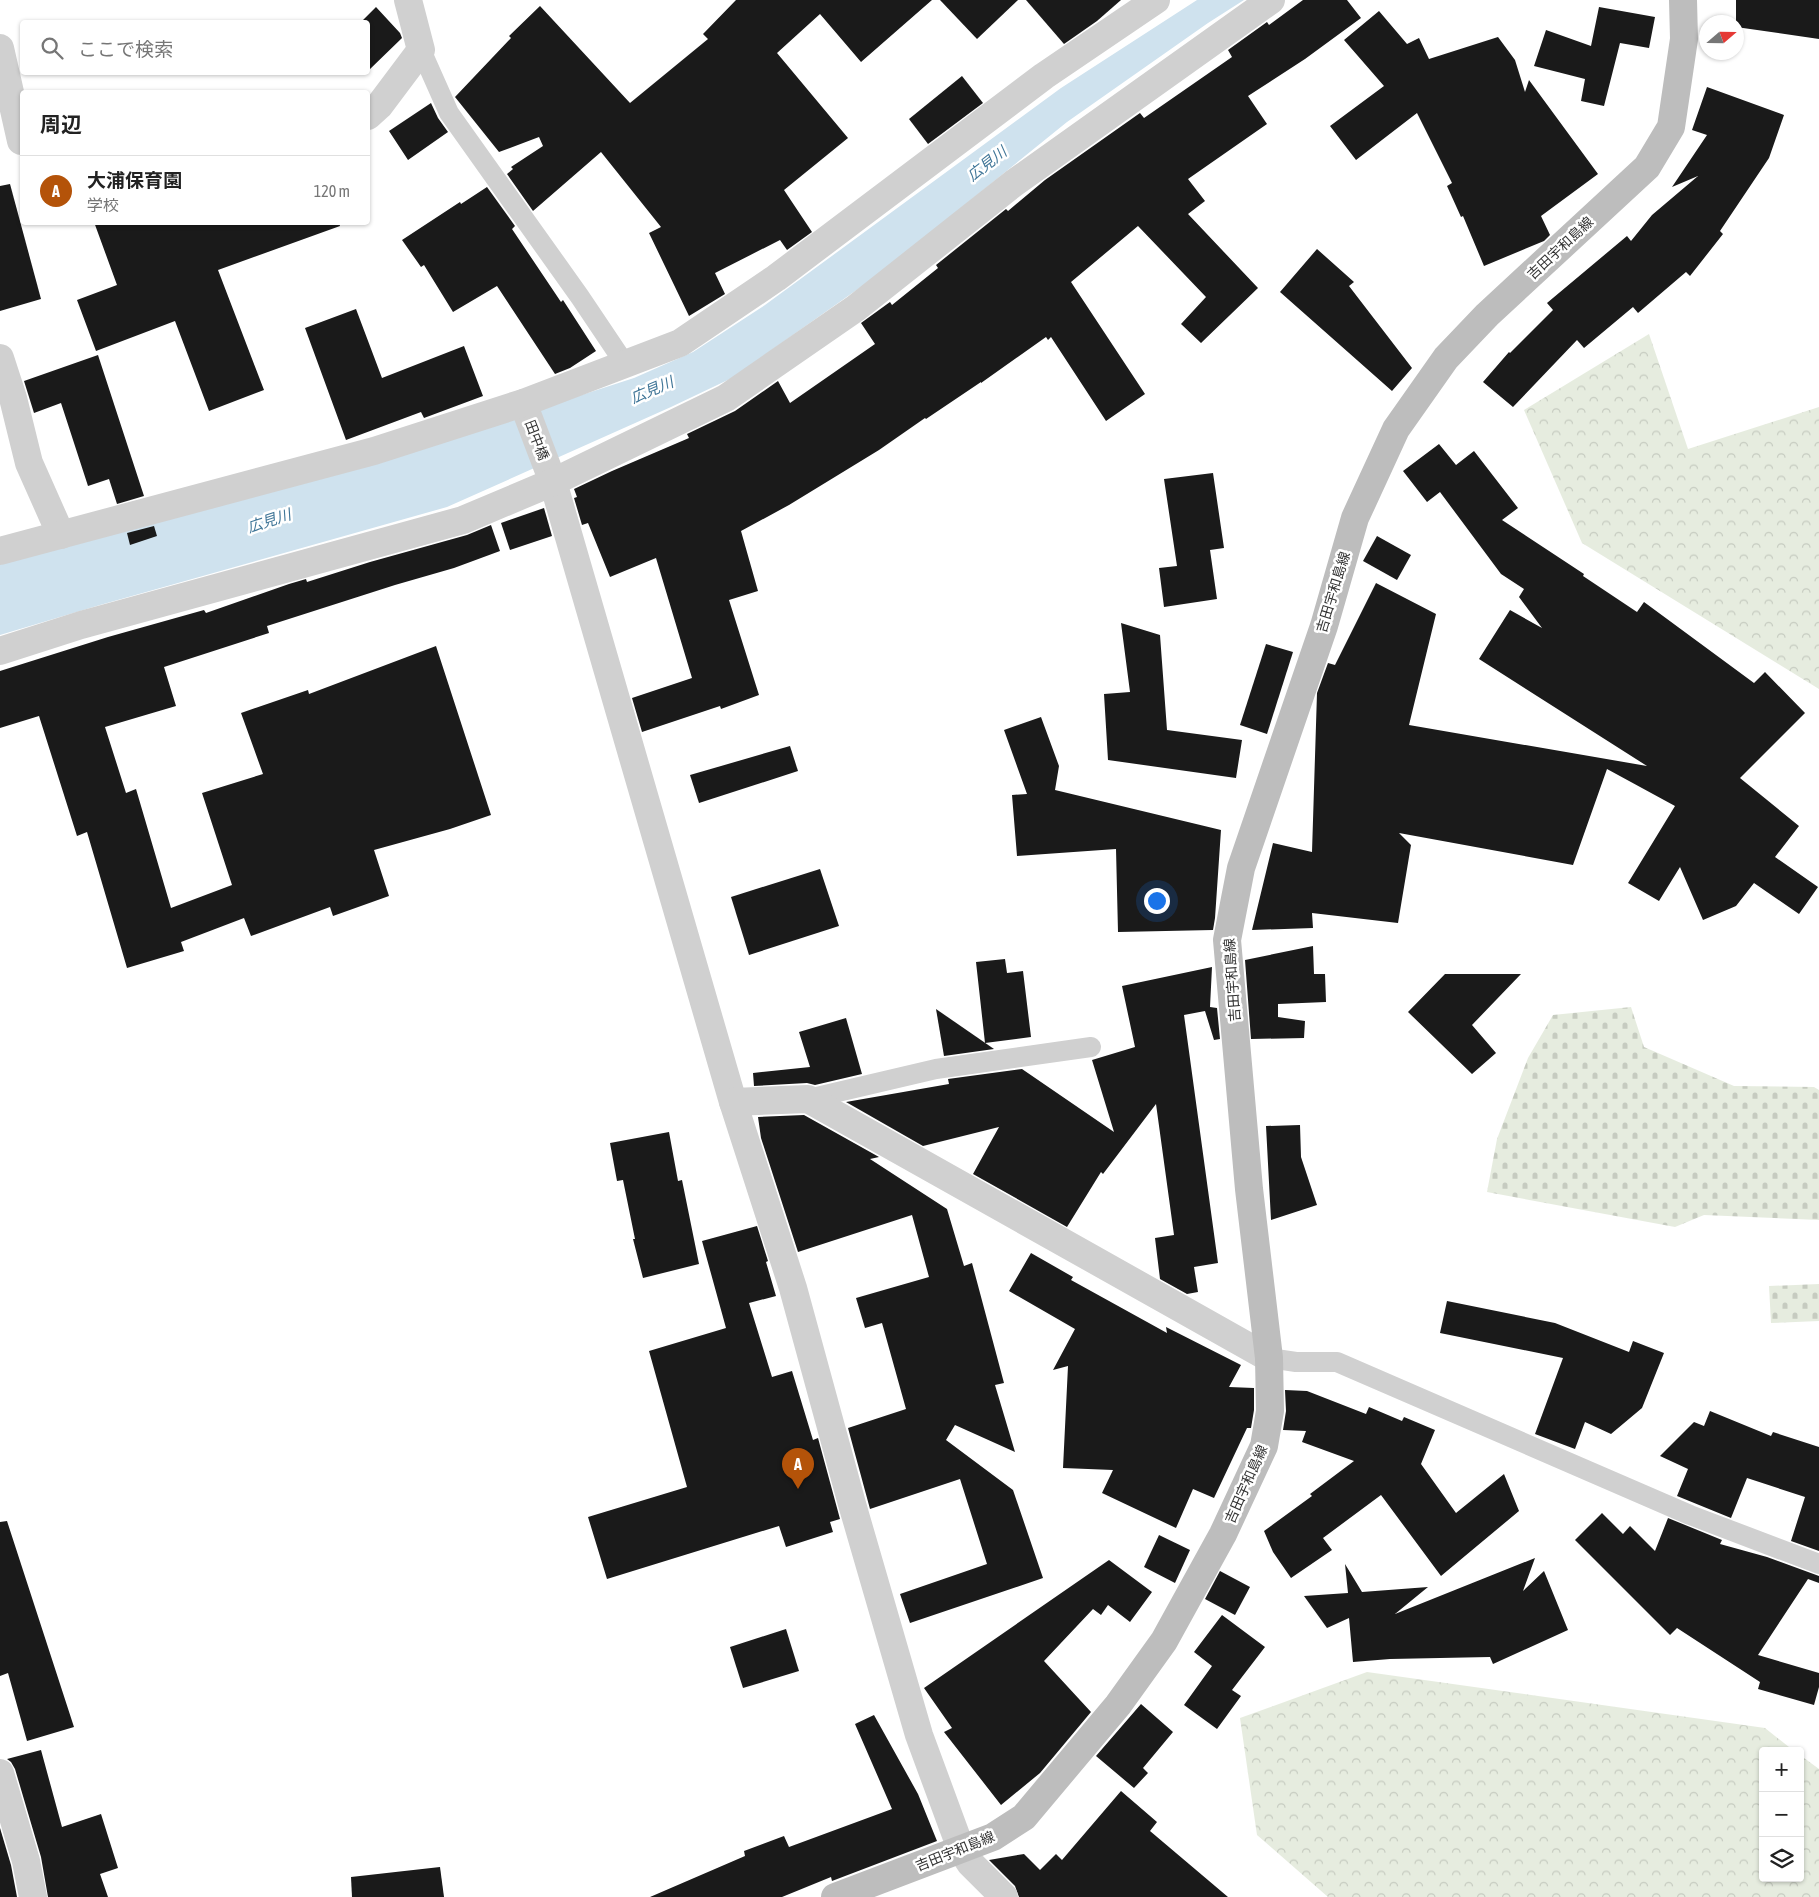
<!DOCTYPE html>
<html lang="ja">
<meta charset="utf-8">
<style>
body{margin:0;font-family:"Asap Condensed","Noto Sans JP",sans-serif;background:#f2f2f2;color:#222}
.controls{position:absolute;right:15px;bottom:15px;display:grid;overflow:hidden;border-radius:5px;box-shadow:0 1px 4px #0004}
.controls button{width:45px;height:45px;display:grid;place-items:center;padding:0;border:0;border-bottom:1px solid #e0e0e0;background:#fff;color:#222;font:25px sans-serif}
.compass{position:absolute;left:1699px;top:15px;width:45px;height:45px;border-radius:50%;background:#fff;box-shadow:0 1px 4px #0004;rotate:70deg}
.you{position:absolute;left:1156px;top:900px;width:18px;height:18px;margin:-12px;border:4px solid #fff;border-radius:50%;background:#1a73e8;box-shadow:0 0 0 8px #1a73e833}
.badge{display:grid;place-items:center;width:32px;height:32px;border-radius:50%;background:#b45309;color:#fff;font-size:16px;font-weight:700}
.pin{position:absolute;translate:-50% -41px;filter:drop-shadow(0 1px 2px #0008)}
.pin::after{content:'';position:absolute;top:26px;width:18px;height:15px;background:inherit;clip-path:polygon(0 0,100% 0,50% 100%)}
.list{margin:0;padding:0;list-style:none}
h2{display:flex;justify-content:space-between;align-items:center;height:65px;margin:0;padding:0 20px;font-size:21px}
h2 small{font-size:16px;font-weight:400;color:#767676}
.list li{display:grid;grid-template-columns:32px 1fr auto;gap:15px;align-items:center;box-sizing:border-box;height:70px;padding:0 20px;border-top:1px solid #e0e0e0}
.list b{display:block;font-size:19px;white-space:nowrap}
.list p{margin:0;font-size:16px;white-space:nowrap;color:#767676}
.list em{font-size:16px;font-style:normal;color:#767676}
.icon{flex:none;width:28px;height:28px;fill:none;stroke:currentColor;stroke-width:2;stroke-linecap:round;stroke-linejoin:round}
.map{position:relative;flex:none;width:1819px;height:1897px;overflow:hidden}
.search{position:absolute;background:#fff;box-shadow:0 1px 4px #0004;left:20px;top:20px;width:350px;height:55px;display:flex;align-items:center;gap:12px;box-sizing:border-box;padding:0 18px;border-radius:5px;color:#767676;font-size:19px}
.panel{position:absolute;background:#fff;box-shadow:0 1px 4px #0004;left:20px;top:90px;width:350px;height:135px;border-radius:5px}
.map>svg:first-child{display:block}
.forest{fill:url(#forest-crowns)}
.cemetery{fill:url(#cemetery-stones)}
.water{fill:#cfe2ee}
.building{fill:#1a1a1a}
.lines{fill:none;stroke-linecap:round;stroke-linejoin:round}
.service{stroke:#d0d0d0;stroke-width:20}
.minor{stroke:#d0d0d0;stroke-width:28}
.secondary{stroke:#bdbdbd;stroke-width:28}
.labels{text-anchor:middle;stroke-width:5;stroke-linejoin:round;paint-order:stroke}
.street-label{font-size:14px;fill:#333;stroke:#fff}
.water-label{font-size:15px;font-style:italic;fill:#3f7597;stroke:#fff}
</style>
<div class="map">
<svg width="1819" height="1897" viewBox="0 0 1819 1897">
<defs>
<pattern id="forest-crowns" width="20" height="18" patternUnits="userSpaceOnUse" patternTransform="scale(1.25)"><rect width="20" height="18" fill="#e6ecdf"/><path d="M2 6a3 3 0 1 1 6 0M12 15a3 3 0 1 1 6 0" fill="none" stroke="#c6cbc0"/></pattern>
<pattern id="cemetery-stones" width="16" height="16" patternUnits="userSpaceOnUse" patternTransform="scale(1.25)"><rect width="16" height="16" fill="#e6ecdf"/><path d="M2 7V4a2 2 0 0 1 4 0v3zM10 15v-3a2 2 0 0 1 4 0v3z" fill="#c6cbc0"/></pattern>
</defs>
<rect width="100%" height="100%" fill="#fff"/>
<g class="forest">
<path d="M1649,334L1688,449L1819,407V689L1582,543L1524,410Z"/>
<path d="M1367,1672L1765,1728L1794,1751H1763V1878H1800V1755L1819,1769V1897H1328L1257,1835L1240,1718Z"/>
</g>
<g class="cemetery">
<path d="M1631,1007L1644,1047L1734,1086L1814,1087L1819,1090V1220L1704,1215L1675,1227L1487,1192L1497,1139L1528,1058L1553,1015Z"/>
<path d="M1819,1284V1321L1771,1323L1769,1286Z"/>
</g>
<path class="water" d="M1197,0H1244L1208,23L1067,122L882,272L732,378L671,407L447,507L100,605L0,635V562L383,459L634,378L693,352L765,305L1061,88Z"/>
<g class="building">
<path d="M736,0H932L861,62L820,14L777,53L848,138L784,190L812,232L787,250L780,240L715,273L725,294L689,316L649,233L661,227L601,152L533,211L507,174L513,169L511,167L543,146L539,137L499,152L455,97L511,38L509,36L540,6L630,103L708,39L703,34Z"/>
<path d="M940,0H1018L977,39Z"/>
<path d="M1026,0H1121L1097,21L1064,44Z"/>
<path d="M1303,0H1347L1361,18L1305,59L1248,96L1267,124L1188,179L1205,201L1188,214L1258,288L1201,343L1181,324L1206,297L1138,226L1071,282L1145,394L1106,421L1051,337L1048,340L1046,337L981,383V382L926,419L925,418L879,450L789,505L741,531L758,591L729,600L759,695L721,709L720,706L642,732L632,698L692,678L656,558L610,577L588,523L582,525L574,498L577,497L574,489L612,471L689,438L687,434L735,411L778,381L790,403L875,344L861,323L890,302L892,305L938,268L936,265L1006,209L1008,211L1045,180L1140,113L1144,118L1232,57L1228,50L1267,22L1269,25Z"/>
<path d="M1736,0H1819V39L1736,27Z"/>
<path d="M376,7L400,33L402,38L368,71V22H361Z"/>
<path d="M1599,7L1655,17L1649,48L1620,43L1604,106L1581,101L1585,79L1534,66L1546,30L1591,46Z"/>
<path d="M1379,11L1407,44L1419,38L1429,59L1498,37L1515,60L1525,92L1529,80L1598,174L1541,216L1550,235L1544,241L1484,266L1463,216L1461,217L1447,186L1452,183L1417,113L1356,160L1330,126L1384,86L1344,40Z"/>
<path d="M962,76L983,103L928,144L909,119Z"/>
<path d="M1707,87L1784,115L1769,158L1720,231L1723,234L1690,276L1686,272L1638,313L1633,307L1584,348L1577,340L1513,407L1483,382L1509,352L1510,353L1553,310L1547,303L1627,236L1631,241L1652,215L1698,176L1672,187L1707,135L1692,130Z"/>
<path d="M431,103L438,118L448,132L408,160L389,131Z"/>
<path d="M10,184L41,299L0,311V186Z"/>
<path d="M487,187L515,226L512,229L561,302L563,300L596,351L570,368L555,374L497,286L453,312L424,265L421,267L402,240L460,202L461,204Z"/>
<path d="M94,222H339L340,226L218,270L264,390L209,411L175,321L96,351L77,300L117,285Z"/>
<path d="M1317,249L1354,282L1349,286L1412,368L1392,391L1280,292Z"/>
<path d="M356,309L382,378L464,346L483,396L424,418L421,412L346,440L305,328Z"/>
<path d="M98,355L144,496L117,504L109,479L88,486L61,403L34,413L24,381Z"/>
<path d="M1439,444L1456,465L1474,451L1518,508L1502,520L1584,574L1583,576L1637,612L1644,602L1754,683L1765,672L1805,713L1740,778L1799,826L1775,857L1818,887L1799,914L1754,883L1736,906L1703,920L1680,867L1659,901L1628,883L1675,806L1607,769L1573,865L1399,833L1411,845L1398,923L1312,913L1313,928L1252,930L1273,843L1312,852L1317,693L1328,663L1335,665L1376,583L1436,614L1409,725L1647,766L1479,659L1510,610L1542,628L1519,597L1524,589L1501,574L1440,492L1427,502L1403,471Z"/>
<path d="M1213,473L1224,548L1210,550L1217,599L1164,607L1159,568L1177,566L1164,479Z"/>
<path d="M544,508L552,536L510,550L501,523Z"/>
<path d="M491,525L500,551L454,568L395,585L267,626L269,633L164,667L176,706L105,727L126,793L136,789L171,908L232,885L202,793L263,774L241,713L308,690L309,694L436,646L491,815L450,829L374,850L389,896L333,916L330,907L251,936L244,918L181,942L184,951L127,968L87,832L77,836L39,716L0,728V671L108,637L204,610L206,613L289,584L306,579L307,582L370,562L467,535Z"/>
<path d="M154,526L157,536L130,545L127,533Z"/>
<path d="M1377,536L1411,555L1397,580L1363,561Z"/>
<path d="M1121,623L1160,635L1167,730L1242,740L1236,778L1108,760L1104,694L1130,692Z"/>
<path d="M1266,644L1293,652L1267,734L1240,725Z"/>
<path d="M1041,717L1059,766L1055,790L1221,830L1215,918L1213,930L1118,932L1116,849L1017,856L1012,795L1027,794L1004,730Z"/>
<path d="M790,746L798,771L699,803L690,775Z"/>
<path d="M820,869L839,926L749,955L731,897Z"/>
<path d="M1313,946L1314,974H1325L1326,1002L1278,1004V1017L1305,1021L1304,1038L1251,1039L1245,960Z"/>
<path d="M1005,959L1007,973L1023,971L1031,1037L985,1043L976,962Z"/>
<path d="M1212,967L1210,1007L1217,1008L1220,1039L1214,1040L1205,1011L1184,1015L1218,1263L1194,1267L1198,1292L1187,1294L1160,1279L1155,1238L1174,1235L1156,1104L1103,1174L1101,1172L1067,1227L973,1174L999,1127L923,1146L846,1102L949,1084L948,1079L1022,1069L1114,1132L1092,1060L1135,1047L1122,986Z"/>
<path d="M1445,974H1521L1472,1025L1496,1053L1472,1074L1408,1012Z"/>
<path d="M936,1009L994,1049L944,1056Z"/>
<path d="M846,1018L862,1074L815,1085L807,1083L754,1086L753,1073L810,1067L799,1032Z"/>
<path d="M804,1115L879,1157L870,1159L947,1209L964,1266L972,1263L1004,1383L995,1385L1015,1452L955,1425L946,1440L1013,1490L1043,1578L910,1623L900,1594L987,1564L960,1479L870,1509L848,1428L906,1409L882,1323L865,1328L856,1298L929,1277L912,1215L798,1252L761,1138L758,1117Z"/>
<path d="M1300,1125L1301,1157L1317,1205L1271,1220L1266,1126Z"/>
<path d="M669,1132L678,1181L682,1180L699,1264L643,1278L633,1239H635L623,1180L617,1181L610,1143Z"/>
<path d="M757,1226L768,1261L766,1262L776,1296L749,1303L772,1377L792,1371L813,1440L818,1438L840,1519L830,1522L833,1532L786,1547L779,1526L607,1579L588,1517L687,1487L649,1351L726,1328L702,1241Z"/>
<path d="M1031,1253L1073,1277L1071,1280L1167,1333L1166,1327L1241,1365L1229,1387L1254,1388V1410L1251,1428H1247L1214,1498L1193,1489L1176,1528L1102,1493L1113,1470L1063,1468L1068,1366L1053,1370L1075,1329L1009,1291Z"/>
<path d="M1447,1301L1555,1323L1629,1352L1633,1341L1664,1353L1642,1408L1611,1434L1585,1422L1575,1449L1535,1434L1563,1358L1440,1333Z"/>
<path d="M1285,1390L1307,1391L1366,1414L1369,1407L1402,1421L1404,1417L1435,1430L1421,1464L1456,1513L1504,1474L1519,1511L1441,1576L1381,1495L1323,1538L1332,1550L1291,1578L1273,1552L1264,1531L1312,1496L1310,1494L1354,1461L1302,1442L1306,1431L1283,1430L1286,1411Z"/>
<path d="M1710,1411L1771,1436L1773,1432L1819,1447V1551L1791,1541L1805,1497L1747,1478L1731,1518L1677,1496L1688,1469L1660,1456L1694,1422L1704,1426Z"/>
<path d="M1602,1513L1623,1534L1630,1526L1655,1551L1668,1518L1722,1540L1720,1544L1767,1557L1819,1576V1583L1808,1579L1758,1655L1819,1673V1687L1814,1705L1758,1689L1760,1682L1677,1628L1670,1635L1575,1540Z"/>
<path d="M7,1521L74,1727L27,1741L8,1673L0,1676V1522Z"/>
<path d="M1159,1535L1190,1550L1175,1583L1144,1567Z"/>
<path d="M1535,1558L1523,1591L1544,1571L1568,1630L1493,1664L1490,1657L1390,1659L1353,1662L1349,1618L1327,1628L1304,1596L1348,1593L1345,1564L1362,1592L1428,1587L1395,1614Z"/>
<path d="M1109,1560L1152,1592L1130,1622L1108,1605L1101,1615L1093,1609L1044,1661L1091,1712L1040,1773L1001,1805L944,1732L952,1728L924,1688Z"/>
<path d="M1220,1571L1250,1587L1235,1615L1205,1599Z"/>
<path d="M1222,1615L1265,1647L1232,1690L1241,1696L1217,1729L1184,1705L1212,1666L1194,1652Z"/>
<path d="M786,1629L799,1671L743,1688L730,1647Z"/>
<path d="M1141,1704L1173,1732L1143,1768L1148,1773L1134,1788L1096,1756Z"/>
<path d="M874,1715L918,1794L937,1841L832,1881L831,1877L782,1897H650L745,1856L744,1851L784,1836L789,1847L892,1809L855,1724Z"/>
<path d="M41,1750L62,1827L101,1814L118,1868L100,1874L108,1897H48L41,1857L15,1769L11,1762L7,1759Z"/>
<path d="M1121,1791L1157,1822L1150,1831L1228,1897H1019L1015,1886L989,1860L1024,1854L1040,1870L1056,1854L1062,1860Z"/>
<path d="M0,1828L11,1865L17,1897H0Z"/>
<path d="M440,1867L444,1897H352L351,1877Z"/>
</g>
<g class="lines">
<g class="service">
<path d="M421,50L449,113L580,297L625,364"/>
<path d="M808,1099L936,1069L1091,1047"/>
<path d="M1269,1358L1296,1362H1337L1690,1515L1819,1564"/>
</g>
<g class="minor">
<path d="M0,48L21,141"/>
<path d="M368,116L379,106L421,50L408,0"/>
<path d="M0,358L13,398L29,463L61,535"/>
<path d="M523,403L553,482L733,1102L793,1288L852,1504L919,1735L961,1849L970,1863L1004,1897"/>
<path d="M0,551L374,451L523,403L680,343L776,278L1044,76L1156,0"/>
<path d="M0,651L81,625L463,520L553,482L726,398L856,308L1014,183L1271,0"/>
<path d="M733,1102L808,1099L1269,1358"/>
<path d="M0,1773L26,1861L33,1897"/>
</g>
<path class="secondary" d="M835,1897L993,1837L1024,1817L1118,1705L1164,1641L1223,1534L1264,1446L1270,1411L1269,1358L1249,1189L1227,940L1241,868L1324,626L1355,518L1396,429L1446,358L1487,315L1647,167L1671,127L1684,39L1683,0"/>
</g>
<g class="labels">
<g class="street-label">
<text transform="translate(1560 248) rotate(-43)" y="5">吉田宇和島線</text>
<text transform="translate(537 440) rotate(69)" y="5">田中橋</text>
<text transform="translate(1333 592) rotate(-73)" y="5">吉田宇和島線</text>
<text transform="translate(1232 980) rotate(-94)" y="5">吉田宇和島線</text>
<text transform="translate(1246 1484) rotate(-66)" y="5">吉田宇和島線</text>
<text transform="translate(955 1851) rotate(-22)" y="5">吉田宇和島線</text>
</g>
<g class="water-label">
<text transform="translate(987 164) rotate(-38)" y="5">広見川</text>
<text transform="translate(652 390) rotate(-23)" y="5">広見川</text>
<text transform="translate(269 521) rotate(-18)" y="5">広見川</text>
</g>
</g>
</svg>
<div class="controls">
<button>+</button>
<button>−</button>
<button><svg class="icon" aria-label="layers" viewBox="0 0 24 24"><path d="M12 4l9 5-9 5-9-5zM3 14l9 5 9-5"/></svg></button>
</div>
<svg class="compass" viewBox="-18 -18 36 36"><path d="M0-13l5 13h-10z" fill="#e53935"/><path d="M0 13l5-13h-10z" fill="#767676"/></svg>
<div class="you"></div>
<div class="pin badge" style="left:798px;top:1489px">A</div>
<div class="search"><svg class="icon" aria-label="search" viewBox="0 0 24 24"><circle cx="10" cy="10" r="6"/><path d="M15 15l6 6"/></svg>ここで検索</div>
<section class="panel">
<h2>周辺<small></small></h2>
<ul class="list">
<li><span class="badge">A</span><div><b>大浦保育園</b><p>学校</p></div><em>120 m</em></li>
</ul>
</section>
</div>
